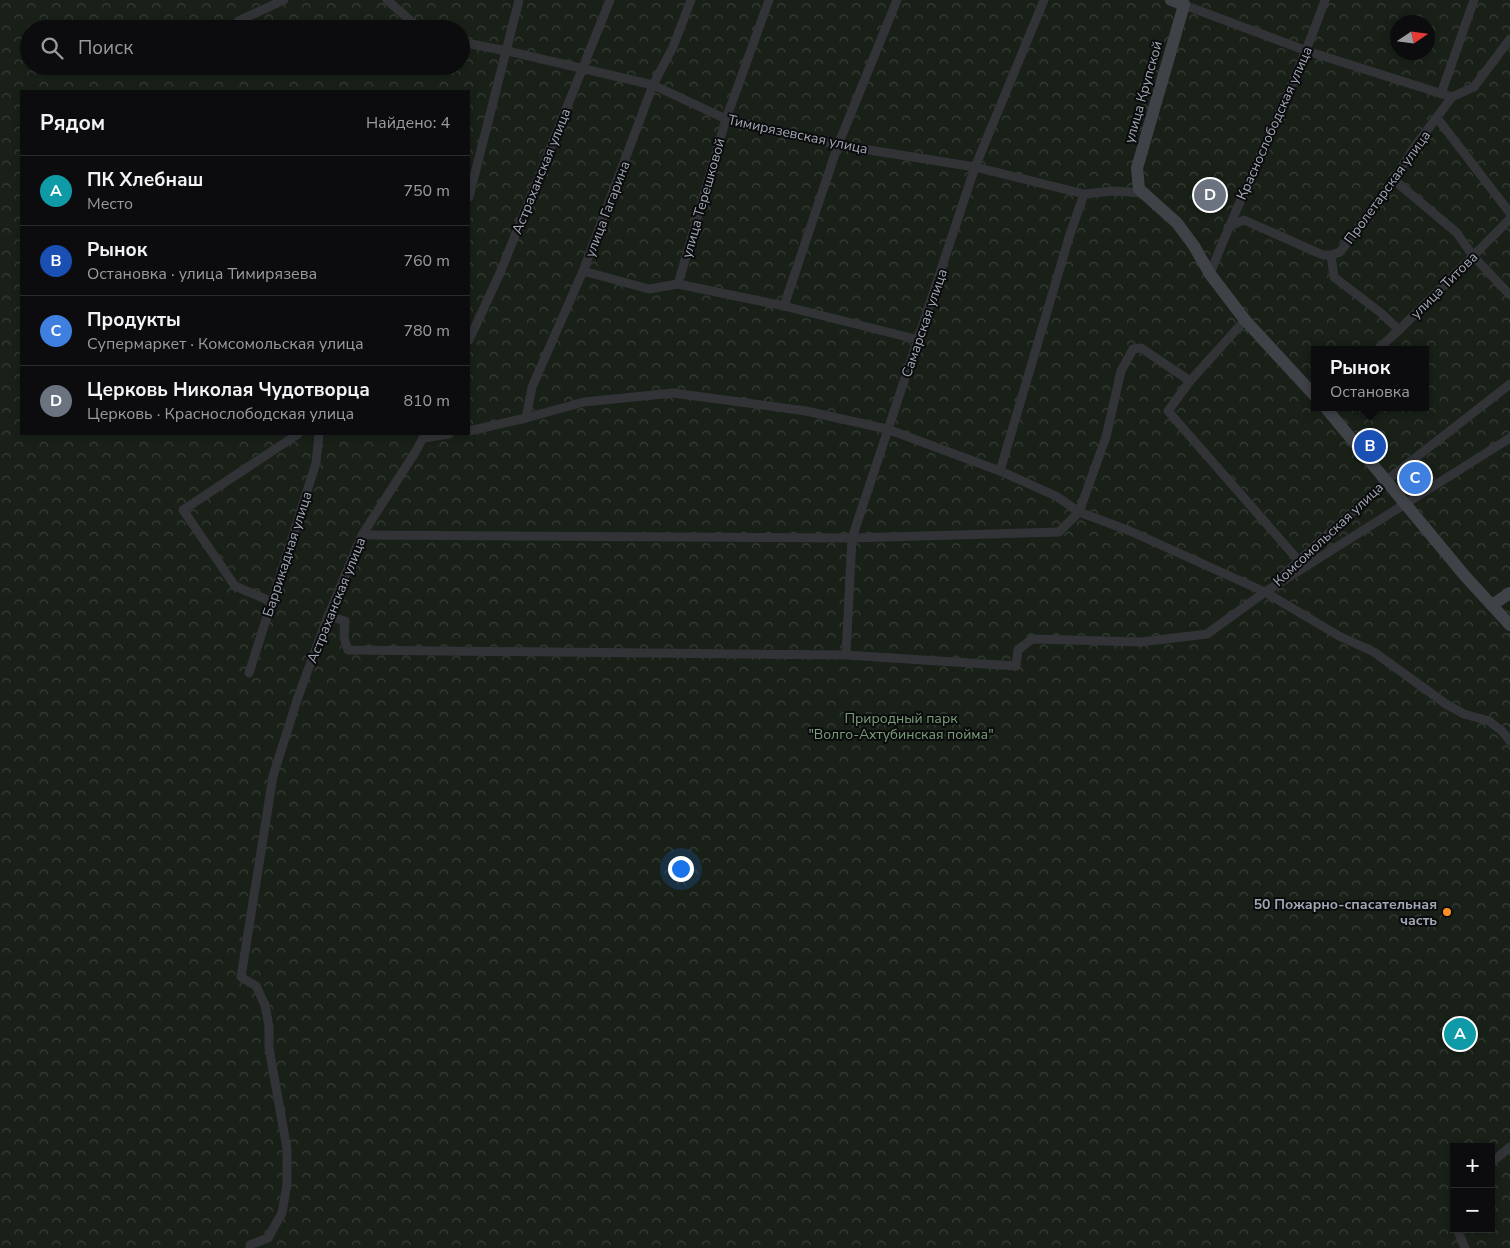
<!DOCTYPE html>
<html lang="ru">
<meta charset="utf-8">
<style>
body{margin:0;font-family:"Nunito Sans",sans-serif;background:#1a1a1c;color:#f1f3f6}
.controls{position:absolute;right:15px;bottom:15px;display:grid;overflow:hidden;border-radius:0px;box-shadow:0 2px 8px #0003}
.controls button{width:45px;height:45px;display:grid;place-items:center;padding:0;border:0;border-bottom:1px solid #2c2c2e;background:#0c0c0e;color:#f1f3f6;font:25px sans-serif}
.compass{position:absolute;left:1390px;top:15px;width:45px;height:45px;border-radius:50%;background:#0c0c0e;box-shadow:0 2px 8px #0003;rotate:77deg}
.you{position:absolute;left:680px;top:868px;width:18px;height:18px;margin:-12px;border:4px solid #fff;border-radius:50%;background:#1a73e8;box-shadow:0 0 0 8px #1a73e833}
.badge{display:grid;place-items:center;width:32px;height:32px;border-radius:50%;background:#fb921f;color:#fff;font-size:16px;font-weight:700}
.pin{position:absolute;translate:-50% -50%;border:2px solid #fff;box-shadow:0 1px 5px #0006}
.popup{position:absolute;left:1311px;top:346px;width:118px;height:65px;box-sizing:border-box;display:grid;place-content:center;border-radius:0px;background:#0c0c0e;filter:drop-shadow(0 1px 4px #0005);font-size:16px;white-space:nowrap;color:#9a9b9e}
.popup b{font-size:19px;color:#f1f3f6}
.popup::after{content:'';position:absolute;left:50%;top:100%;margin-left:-10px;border:10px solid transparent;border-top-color:#0c0c0e}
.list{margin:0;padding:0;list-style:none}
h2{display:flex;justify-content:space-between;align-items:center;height:65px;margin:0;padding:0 20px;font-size:21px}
h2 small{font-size:16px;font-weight:400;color:#9a9b9e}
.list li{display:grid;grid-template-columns:32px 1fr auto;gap:15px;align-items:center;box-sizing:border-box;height:70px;padding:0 20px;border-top:1px solid #2c2c2e}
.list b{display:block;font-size:19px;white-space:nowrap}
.list p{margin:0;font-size:16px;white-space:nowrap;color:#9a9b9e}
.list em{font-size:16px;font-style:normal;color:#9a9b9e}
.icon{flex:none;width:28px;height:28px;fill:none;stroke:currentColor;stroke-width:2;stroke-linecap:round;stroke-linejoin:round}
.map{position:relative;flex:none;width:1510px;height:1248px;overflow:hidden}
.search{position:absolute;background:#0c0c0e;box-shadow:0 2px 8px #0003;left:20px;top:20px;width:450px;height:55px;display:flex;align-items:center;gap:12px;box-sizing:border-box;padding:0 18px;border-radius:28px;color:#9a9b9e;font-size:19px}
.panel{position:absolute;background:#0c0c0e;box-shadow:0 2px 8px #0003;left:20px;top:90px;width:450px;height:345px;border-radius:0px}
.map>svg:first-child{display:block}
.park{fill:url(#park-crowns);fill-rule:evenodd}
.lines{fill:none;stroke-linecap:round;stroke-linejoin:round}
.street{stroke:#313337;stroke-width:9}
.secondary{stroke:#3f4247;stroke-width:12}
.poi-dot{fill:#fb921f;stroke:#0b0b0d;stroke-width:2}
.labels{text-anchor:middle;stroke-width:4;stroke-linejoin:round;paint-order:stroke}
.street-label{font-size:14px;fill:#a0a9b3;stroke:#0b0b0d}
.park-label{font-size:14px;fill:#79a076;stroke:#0b0b0d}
.poi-label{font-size:14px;font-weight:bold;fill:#a0a9b3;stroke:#0b0b0d;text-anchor:end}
</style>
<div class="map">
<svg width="1510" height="1248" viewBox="0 0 1510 1248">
<defs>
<pattern id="park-crowns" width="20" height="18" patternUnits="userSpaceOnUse" patternTransform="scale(1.25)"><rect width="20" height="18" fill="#182018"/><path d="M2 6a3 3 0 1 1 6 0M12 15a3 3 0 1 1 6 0" fill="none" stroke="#363e37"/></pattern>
</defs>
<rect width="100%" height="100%" fill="#101012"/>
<path class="park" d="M0,0H1510V1248H0ZM1398,22H1428V52H1398ZM29,29H461V66H29ZM21,91H469V434H21ZM1315,350H1425V407H1315ZM1454,1147H1491V1229H1454Z"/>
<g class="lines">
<g class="street">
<path d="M387,0L412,22L423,29"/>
<path d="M1185,1L1184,5L1307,51L1452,97L1474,87L1510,39"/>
<path d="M238,21L284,0"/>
<path d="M461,42L507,51L653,85L726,119L838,145L975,167L1084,194L1114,191L1142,193"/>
<path d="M1441,94L1474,0"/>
<path d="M1437,118L1510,213"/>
<path d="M1394,180L1457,233L1473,256L1510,295"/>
<path d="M469,197L519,0"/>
<path d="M1228,227L1244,220L1323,255H1331L1340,252L1394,180L1413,149L1452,97"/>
<path d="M1331,255L1334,277L1381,313L1399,330"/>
<path d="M583,271L649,289L678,284L784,306L919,340"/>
<path d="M1210,274C1246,181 1292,93 1325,0"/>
<path d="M678,284L726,119L769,0"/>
<path d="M784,306L838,145L897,0"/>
<path d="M1245,320L1190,381L1168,411L1299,561"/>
<path d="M469,340L500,273L610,0"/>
<path d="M1377,350L1399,330L1510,219"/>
<path d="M526,418L532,387L583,271L653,85L673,47L691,0"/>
<path d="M469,431L526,418L584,402L673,393L806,411L887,429L1000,471L1056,496L1079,512L1130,531L1265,592L1339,636L1374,652L1446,704L1464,714L1489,721L1502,731L1510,741"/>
<path d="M423,438L449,434"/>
<path d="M1000,471L1070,234L1084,194"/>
<path d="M362,535L852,538L1059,532L1079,512L1106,437L1121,371L1133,349L1141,348L1190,381"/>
<path d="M1281,577L1387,480L1510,384"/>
<path d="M272,602L235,586L183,510L298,434"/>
<path d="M328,616L345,621L344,637L348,650L846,655L1016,666L1018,650L1032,639L1141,642L1207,634L1265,592L1510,438"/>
<path d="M846,655L852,538L975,167L1044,0"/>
<path d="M249,673L316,463L319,434"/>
<path d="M1491,1163L1510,1147"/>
<path d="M1457,1229L1465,1248"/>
<path d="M250,1248V1245L268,1238L282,1213L287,1184V1149L269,1048V1027L265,1005L256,986L241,977L273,776L298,697L328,616L362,535L416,451L425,434"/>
</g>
<g class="secondary">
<path d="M1171,0L1184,5L1137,168L1139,189L1177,223L1194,246L1210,274L1245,320L1315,396"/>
<path d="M1325,407L1465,576L1510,625"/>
<path d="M1492,605L1510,593"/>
</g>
</g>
<circle class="poi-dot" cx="1447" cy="912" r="5"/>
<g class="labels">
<g class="street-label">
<text transform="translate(1143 92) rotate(-74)" y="5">улица Крупской</text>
<text transform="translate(1274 123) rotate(-66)" y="5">Краснослободская улица</text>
<text transform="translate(798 134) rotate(12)" y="5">Тимирязевская улица</text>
<text transform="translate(541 171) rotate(-68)" y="5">Астраханская улица</text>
<text transform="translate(1387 187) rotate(-54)" y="5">Пролетарская улица</text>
<text transform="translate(703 198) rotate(-74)" y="5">улица Терешковой</text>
<text transform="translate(607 209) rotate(-69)" y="5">улица Гагарина</text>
<text transform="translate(1444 285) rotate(-45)" y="5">улица Титова</text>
<text transform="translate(924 323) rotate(-71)" y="5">Самарская улица</text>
<text transform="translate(1328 534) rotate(-43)" y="5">Комсомольская улица</text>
<text transform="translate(287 554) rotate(-72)" y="5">Баррикадная улица</text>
<text transform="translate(336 600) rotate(-68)" y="5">Астраханская улица</text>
</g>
<g class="park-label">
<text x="901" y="723">Природный парк<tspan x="901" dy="16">"Волго-Ахтубинская пойма"</tspan></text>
</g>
<g class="poi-label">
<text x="1437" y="909">50 Пожарно-спасательная<tspan x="1437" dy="16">часть</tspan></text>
</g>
</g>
</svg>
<div class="controls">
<button>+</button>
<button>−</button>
</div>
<svg class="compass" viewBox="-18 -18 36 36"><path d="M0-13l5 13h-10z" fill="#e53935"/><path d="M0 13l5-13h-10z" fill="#9a9b9e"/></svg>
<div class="you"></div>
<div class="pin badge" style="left:1460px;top:1034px;background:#0f9aa8">A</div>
<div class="pin badge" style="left:1370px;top:446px;background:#1a4fb4">B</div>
<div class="popup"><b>Рынок</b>Остановка</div>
<div class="pin badge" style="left:1415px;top:478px;background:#3f7fe0">C</div>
<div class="pin badge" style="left:1210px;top:195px;background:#6b7280">D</div>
<div class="search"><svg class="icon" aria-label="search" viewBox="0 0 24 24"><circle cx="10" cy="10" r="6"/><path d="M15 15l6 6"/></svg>Поиск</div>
<section class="panel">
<h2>Рядом<small>Найдено: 4</small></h2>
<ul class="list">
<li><span class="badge" style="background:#0f9aa8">A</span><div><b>ПК Хлебнаш</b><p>Место</p></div><em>750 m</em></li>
<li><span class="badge" style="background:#1a4fb4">B</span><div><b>Рынок</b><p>Остановка · улица Тимирязева</p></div><em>760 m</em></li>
<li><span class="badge" style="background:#3f7fe0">C</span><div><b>Продукты</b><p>Супермаркет · Комсомольская улица</p></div><em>780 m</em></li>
<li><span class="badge" style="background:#6b7280">D</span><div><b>Церковь Николая Чудотворца</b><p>Церковь · Краснослободская улица</p></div><em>810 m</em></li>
</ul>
</section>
</div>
